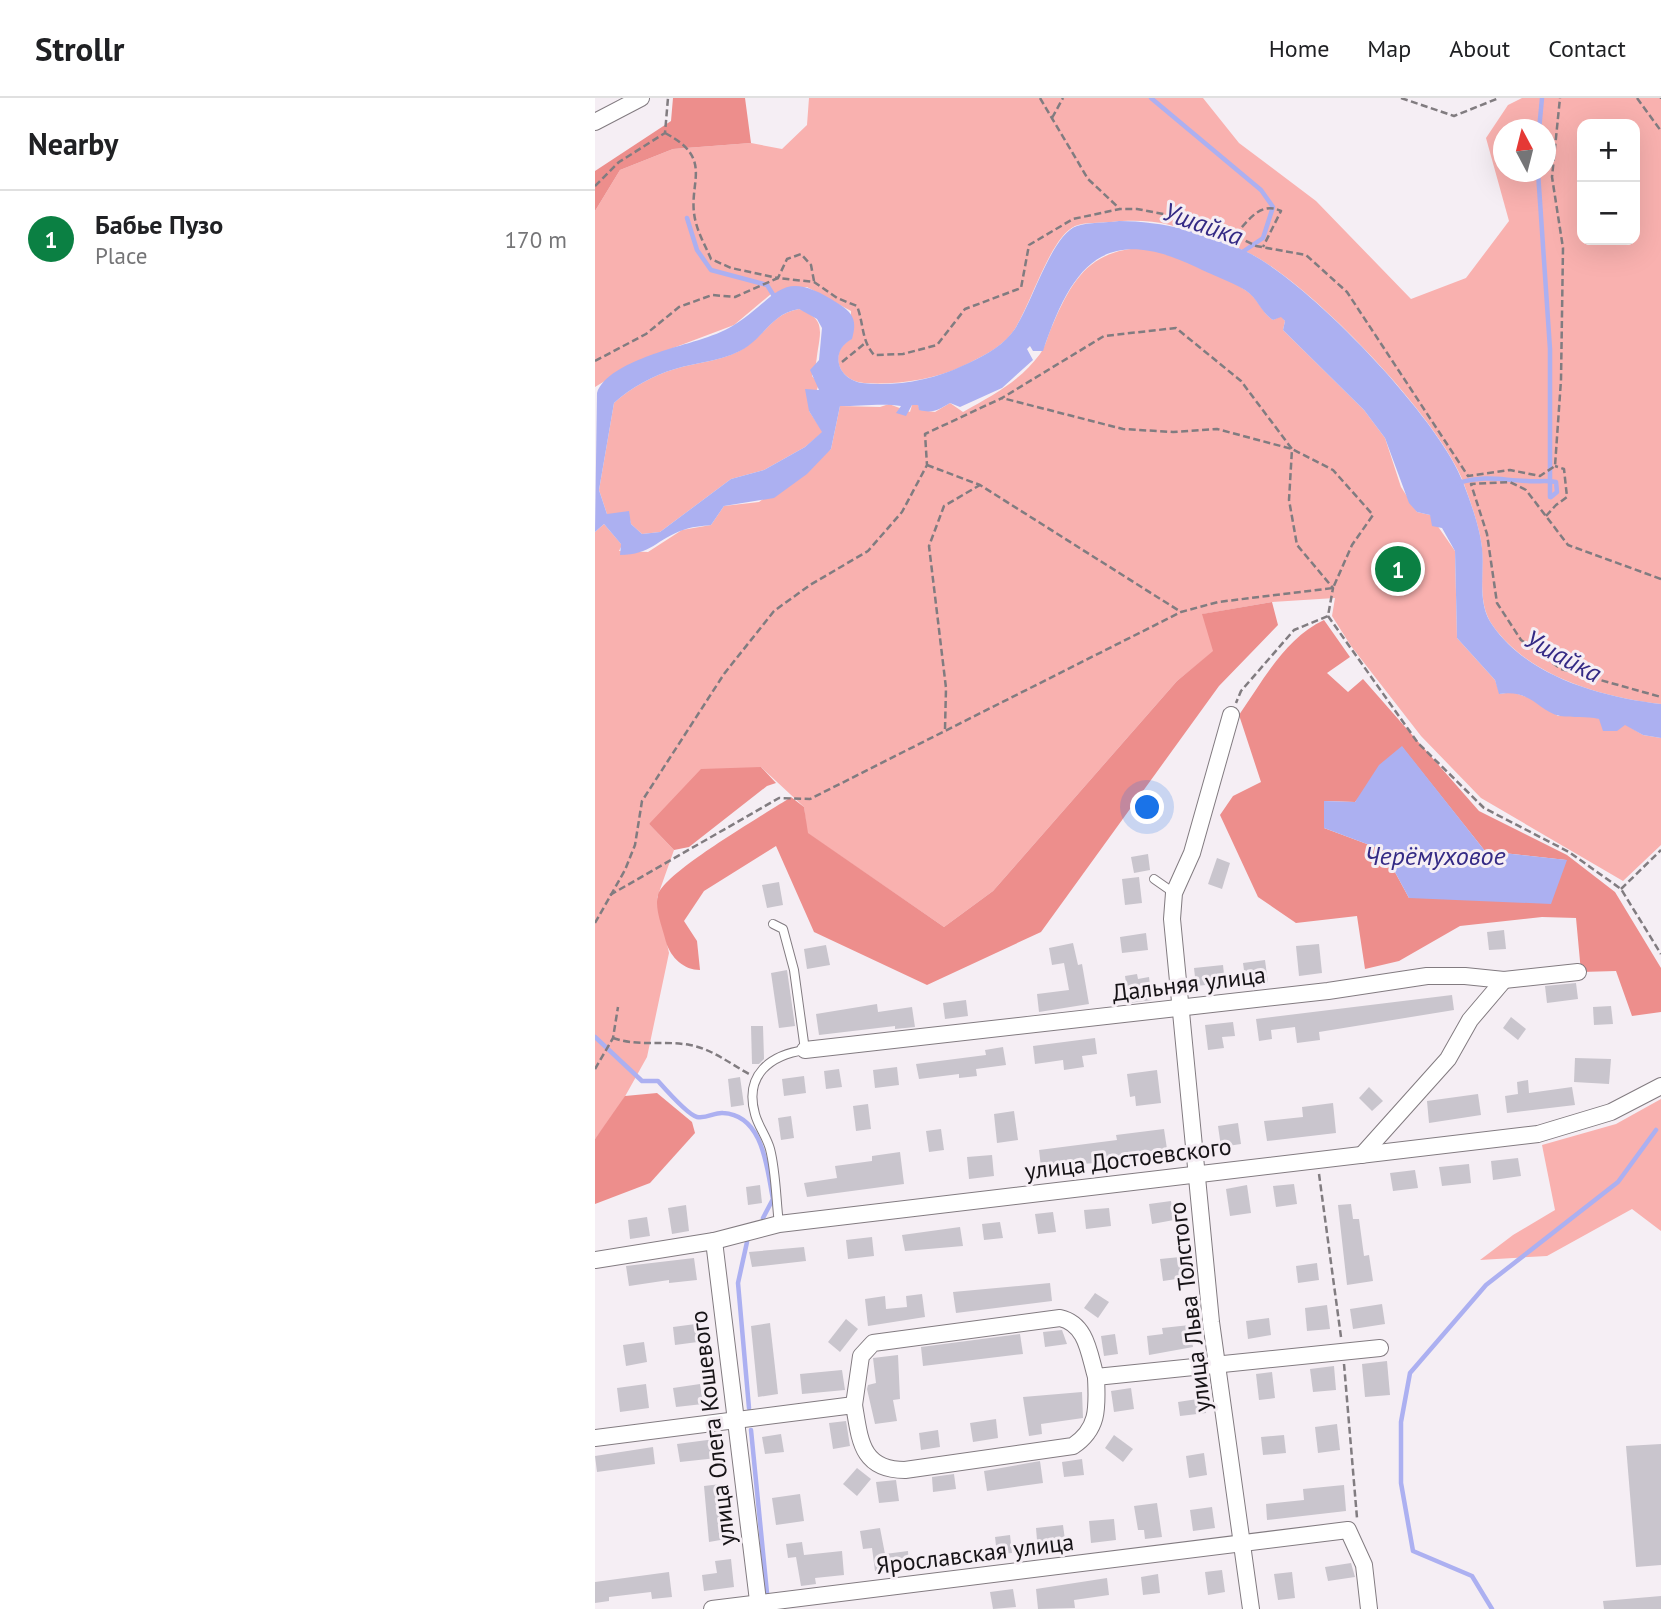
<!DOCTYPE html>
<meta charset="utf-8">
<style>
body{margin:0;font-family:"PT Sans",sans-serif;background:#f6f6f6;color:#202124}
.controls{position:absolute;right:21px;top:21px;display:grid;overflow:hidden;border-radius:14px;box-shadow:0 7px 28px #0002}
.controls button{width:63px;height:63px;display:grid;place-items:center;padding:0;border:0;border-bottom:2px solid #e0e0e0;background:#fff;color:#202124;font:35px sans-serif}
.compass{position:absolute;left:898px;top:21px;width:63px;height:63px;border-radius:50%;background:#fff;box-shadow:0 7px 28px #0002;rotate:353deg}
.you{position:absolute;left:553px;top:710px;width:24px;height:24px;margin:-18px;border:5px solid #fff;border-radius:50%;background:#1a73e8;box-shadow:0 0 0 10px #1a73e833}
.badge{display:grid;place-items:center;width:46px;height:46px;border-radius:50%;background:#0b8043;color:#fff;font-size:23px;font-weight:700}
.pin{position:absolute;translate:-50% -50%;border:4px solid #fff;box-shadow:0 2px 7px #0006}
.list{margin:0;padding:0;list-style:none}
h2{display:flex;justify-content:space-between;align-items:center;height:91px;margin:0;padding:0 28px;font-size:30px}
h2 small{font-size:23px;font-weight:400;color:#757577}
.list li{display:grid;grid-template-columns:46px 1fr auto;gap:21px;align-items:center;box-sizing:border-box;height:98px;padding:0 28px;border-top:2px solid #e0e0e0}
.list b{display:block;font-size:26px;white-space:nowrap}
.list p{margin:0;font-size:23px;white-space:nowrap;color:#757577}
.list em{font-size:23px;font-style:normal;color:#757577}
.map{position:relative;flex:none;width:1066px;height:1511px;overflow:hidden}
header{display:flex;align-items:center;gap:42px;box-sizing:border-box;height:98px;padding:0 35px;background:#fff;border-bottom:2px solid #e0e0e0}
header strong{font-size:33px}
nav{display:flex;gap:38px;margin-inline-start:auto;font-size:24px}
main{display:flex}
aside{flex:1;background:#fff}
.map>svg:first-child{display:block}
.green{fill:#f9b1af;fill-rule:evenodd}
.forest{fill:#ed8e8c;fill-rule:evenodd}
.water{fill:#acb0f1;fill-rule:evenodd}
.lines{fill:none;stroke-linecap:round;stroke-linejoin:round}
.stream{stroke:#acb0f1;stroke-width:4.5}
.building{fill:#c9c5cd}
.lane-casing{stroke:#827b80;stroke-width:10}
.street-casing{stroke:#827b80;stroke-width:18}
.path{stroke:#817c80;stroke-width:2.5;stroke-dasharray:7 3.5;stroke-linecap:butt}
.lane{stroke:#fff;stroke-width:8}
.street{stroke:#fff;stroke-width:16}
.labels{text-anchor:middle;stroke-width:6;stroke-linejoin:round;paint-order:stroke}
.street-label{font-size:24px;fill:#171417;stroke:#f5eef4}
.water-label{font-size:26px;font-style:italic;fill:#342a85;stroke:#f5eef4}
</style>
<header>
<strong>Strollr</strong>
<nav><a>Home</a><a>Map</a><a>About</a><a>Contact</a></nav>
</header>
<main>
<aside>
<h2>Nearby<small></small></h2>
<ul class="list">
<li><span class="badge">1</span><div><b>Бабье Пузо</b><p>Place</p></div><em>170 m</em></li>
</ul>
</aside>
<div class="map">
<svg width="1066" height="1511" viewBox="0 0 1066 1511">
<rect width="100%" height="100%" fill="#f5eef4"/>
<g class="green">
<path d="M214,0H608L644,45L721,103L816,201L871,180L914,123L891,40L913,7L927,0H1066V606C1006,599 935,579 898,528C882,506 889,477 887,452C886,432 875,403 868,383C842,318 716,186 654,155C629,143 601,135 575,127C556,122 535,122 516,124C505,125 490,124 480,128C454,140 435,211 417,235C406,250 384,260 368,268C339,282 301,287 269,285C243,283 233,254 256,241V213L212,189L176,196L139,227L41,264L0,289V113L25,72L78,51L156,45L187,51L212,27ZM987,26H1040V142H987ZM908,32H950V74H908Z"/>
<path d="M550,150C577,157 631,177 653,194C664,202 667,215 678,222L686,218L690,223L688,232L769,312L790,340L806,389L822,414L835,417L860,453L862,540L900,582L905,596L917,594L941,602L963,618L988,617L1030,626L1048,637L1066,640V747L1028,783L886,700L826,638L756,548L737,518L740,500L677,504L608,516L619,553L582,583L398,793L349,829L212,735L209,709L166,669L54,726L79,752L62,800L74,855L52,959L23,1011L0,1041V434L9,426L27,447L24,453L53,454L87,432L116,427L129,408L164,404L236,351L245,308L285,309L294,306L315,314L317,307H323L325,312L340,314L355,305L368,314C398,297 424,284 445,256C451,248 453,236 458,226C478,180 496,151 550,150Z"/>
<path d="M204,211C227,220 227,228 223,251C221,263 222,266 217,278L224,286L214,313L228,334L210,349L169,372L136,381L65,434L47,436L36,426L34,418L12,416L4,392L19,305C35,290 59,277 80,271C103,264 132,263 152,248C171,235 179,215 204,211Z"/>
<path d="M1066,1001V1133L1037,1111L952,1158L885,1162L918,1137L960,1112L947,1047L1021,1026Z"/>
</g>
<g class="forest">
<path d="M78,0H150L156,45L78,51L25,72L0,113V73L76,23Z"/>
<path d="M677,504L683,527L624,588L446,834L332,887L219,834L181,748L109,793L89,823L102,843L105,872C89,872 76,860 71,844C68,831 59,810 63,797C69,774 172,715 196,699L209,709L213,735L349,829L398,793L582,583L618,553L607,516Z"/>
<path d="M729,522L755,559L732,575L753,594L768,581L884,713L972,757L1020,794L1066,870V914L1037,918L1021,873L986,874L981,820L947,819L865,828L804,863L770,871L762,818L701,825L663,799L625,717L638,698L666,684L644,617C668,583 690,540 729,522ZM807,649L890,753L971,762L814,800L788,752L729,730V703L760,704Z"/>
<path d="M166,669L181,685L172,688L94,749L79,752L54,726L106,671Z"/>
<path d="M62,995L97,1024L100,1035L55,1085L0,1106V1041L30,998Z"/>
</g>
<g class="water">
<path d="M524,123C568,123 612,135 652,154C713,183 844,320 868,384C875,403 885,429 887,450C890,476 881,505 898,528C934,579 1006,599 1066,606V640L1048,637L1030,627L1022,633H1008L1004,621C991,618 978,620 965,618C943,613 937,591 904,596L900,582L862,540L860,453L847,430L837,428L835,417L822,414L814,405L790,340L769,312L688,232L690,223L686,219L678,222C666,215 663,200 650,192C635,183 617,177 601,169C509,125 477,167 448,253H438L435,248L432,251L438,262L407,290L365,309L355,305C344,311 339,316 324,312L323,307H317L311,318L301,315L306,308C290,305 264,308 245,308L236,351L212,376L179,400L129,408L116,427C107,428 96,429 88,432C62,441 56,457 25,457L26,446L9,426L0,434L2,295C11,266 78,250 104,242C116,238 128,234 139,227C185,198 185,168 244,206C259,216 262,223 257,241C234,253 242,281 267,285C298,289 339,282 367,268C383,261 405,250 416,236C435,214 455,137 482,128C494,124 511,125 524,123ZM204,211L222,221L227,230L224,262L215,272L224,292L210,291L214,313L227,334L210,349L169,372L136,381L65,434L47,436L36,426L34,413L12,416L4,392L19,305C35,290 59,277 80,271C103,264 132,263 153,248C171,235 179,215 204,211Z"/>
<path d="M807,648L890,753L972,762L956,806L814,800L788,752L729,730V703L760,704L784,667Z"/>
</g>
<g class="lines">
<g class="stream">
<path d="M556,0L666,92L678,109L668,140L646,155"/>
<path d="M944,32L947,0"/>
<path d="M943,74L955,251V399"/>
<path d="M92,120L102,152L116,172L172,187L179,198"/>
<path d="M863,385C893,377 904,382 932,383C943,384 951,382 961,384L962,394L956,399"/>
<path d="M0,939L47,983H63C71,992 93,1017 102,1019C112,1021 120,1014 128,1015C169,1017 172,1072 178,1101L168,1120"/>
<path d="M152,1144L143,1185L154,1310"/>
<path d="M156,1332L172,1495"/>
<path d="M897,1511L877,1478L818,1453L806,1385V1324L815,1275L891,1187L1023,1084L1061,1032"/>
</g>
</g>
<g class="building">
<path d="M553,756L555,772L539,775L536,759Z"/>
<path d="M622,760L635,765L627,791L613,786Z"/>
<path d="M544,779L547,805L530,807L527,781Z"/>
<path d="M184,784L188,807L172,810L167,787Z"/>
<path d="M909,832L911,851L894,852L892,834Z"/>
<path d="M551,835L553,852L527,855L525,839Z"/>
<path d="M478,845L483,867L487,866L494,906L444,914L442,896L474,892L469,865L457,867L454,850Z"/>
<path d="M724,846L727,875L704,878L701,848Z"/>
<path d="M231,847L235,867L212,871L209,851Z"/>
<path d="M670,862L673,885L651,887L648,865Z"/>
<path d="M628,867L630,885L601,888L599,870Z"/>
<path d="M192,872L200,928L184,930L176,875Z"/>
<path d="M542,876L543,881L554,879L557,902L534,905L530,878Z"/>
<path d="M981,885L983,901L952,905L950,888Z"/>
<path d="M857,897L859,912L724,934L725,942L702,945L700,929L676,932L677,941L664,943L661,921Z"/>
<path d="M371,902L373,918L350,921L348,905Z"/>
<path d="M282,906L283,914L317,909L320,929L300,931V928L224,937L221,916Z"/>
<path d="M1016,908L1018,926L999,927L998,909Z"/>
<path d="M916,919L931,931L923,942L908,930Z"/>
<path d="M638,924L640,938L627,939L629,950L613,952L610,927Z"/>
<path d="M156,928H168L169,961L164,966H157Z"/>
<path d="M500,940L502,956L487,958L489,969L469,972L468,962L440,966L438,948Z"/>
<path d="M408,949L411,967L381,971L382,978L364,980V976L324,981L321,966L391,957L390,952Z"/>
<path d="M980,960L1016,961L1014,986L979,984Z"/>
<path d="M302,969L304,987L280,990L278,972Z"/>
<path d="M244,971L247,989L231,991L229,973Z"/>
<path d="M562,972L566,1005L541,1008L540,998L535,999L532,976Z"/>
<path d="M209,978L211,995L189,998L187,981Z"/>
<path d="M145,979L149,1007L136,1009L133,981Z"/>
<path d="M933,982L934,995L977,989L980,1007L912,1015L910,998L923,996L922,984Z"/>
<path d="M774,989L788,1003L777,1013L764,1000Z"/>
<path d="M883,996L886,1017L834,1025L832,1003Z"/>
<path d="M738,1005L741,1035L672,1043L669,1023L708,1019L707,1009Z"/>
<path d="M273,1006L276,1031L261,1033L258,1008Z"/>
<path d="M419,1013L423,1042L402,1045L399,1016Z"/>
<path d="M196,1018L199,1040L186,1042L183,1020Z"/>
<path d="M643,1025L646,1046L626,1049L623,1028Z"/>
<path d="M346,1031L349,1052L334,1054L331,1033Z"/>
<path d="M569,1031L572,1051L513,1059L514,1064L446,1069L444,1052L522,1042L521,1037Z"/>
<path d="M305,1054L309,1086L212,1099L209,1085L242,1080L240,1068L277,1063V1058Z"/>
<path d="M397,1057L399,1078L374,1081L372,1059Z"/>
<path d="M923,1060L926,1078L898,1082L896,1063Z"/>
<path d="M874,1066L876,1085L847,1088L844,1069Z"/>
<path d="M820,1072L823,1090L798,1093L795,1075Z"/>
<path d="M699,1086L702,1106L681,1109L678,1088Z"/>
<path d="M165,1087L167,1105L153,1107L151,1089Z"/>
<path d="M652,1087L656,1115L635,1118L631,1091Z"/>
<path d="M576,1103L579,1122L557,1126L554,1106Z"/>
<path d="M756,1106L758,1121H764L769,1158L774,1157L778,1183L752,1187L743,1107Z"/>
<path d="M91,1107L94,1133L77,1136L73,1110Z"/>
<path d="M514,1110L516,1128L491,1131L489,1112Z"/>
<path d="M458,1114L461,1134L443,1136L440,1116Z"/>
<path d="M52,1119L55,1138L35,1141L33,1122Z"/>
<path d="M405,1124L408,1140L389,1142L387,1126Z"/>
<path d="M365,1129L368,1148L310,1153L307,1137Z"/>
<path d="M277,1139L279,1158L253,1161L251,1142Z"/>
<path d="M209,1149L211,1163L157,1169L154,1154Z"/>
<path d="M585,1159L588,1180L568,1183L565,1161Z"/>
<path d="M99,1160L102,1182L74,1185V1182L34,1188L31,1168Z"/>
<path d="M722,1165L724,1182L703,1185L701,1168Z"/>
<path d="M455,1185L457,1203L361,1215L358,1194Z"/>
<path d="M500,1195L514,1204L503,1220L489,1210Z"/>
<path d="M327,1196L330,1219L273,1228L270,1201L290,1198L291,1211L312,1209L311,1198Z"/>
<path d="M787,1206L790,1226L758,1231L755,1211Z"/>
<path d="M732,1207L735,1231L712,1233L710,1210Z"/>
<path d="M674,1220L676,1237L653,1241L651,1223Z"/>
<path d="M251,1221L263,1231L245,1254L233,1244Z"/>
<path d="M108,1225L110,1243L80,1247L78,1229Z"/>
<path d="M175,1225L183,1296L163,1299L156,1228Z"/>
<path d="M595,1227L598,1249L554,1257L552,1238L568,1236L567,1230Z"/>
<path d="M467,1232L472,1246L450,1249L448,1234Z"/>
<path d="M425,1236L428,1256L328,1268L326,1249Z"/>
<path d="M520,1236L523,1256L509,1258L506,1238Z"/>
<path d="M49,1244L52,1264L31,1268L28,1247Z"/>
<path d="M303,1257L305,1301L298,1302L302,1323L280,1326L272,1291L273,1287L281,1285L278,1260Z"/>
<path d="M792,1263L795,1297L770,1299L767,1266Z"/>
<path d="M739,1268L741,1292L718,1294L715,1271Z"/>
<path d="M247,1272L250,1292L207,1296L205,1276Z"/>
<path d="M677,1274L680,1300L664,1302L661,1276Z"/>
<path d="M51,1286L54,1310L25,1314L22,1290Z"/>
<path d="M105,1286L108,1306L81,1309L78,1290Z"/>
<path d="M536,1290L539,1311L519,1314L516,1293Z"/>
<path d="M487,1294L488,1320L446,1326L447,1336L434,1338L428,1299Z"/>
<path d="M609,1300L611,1315L585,1318L583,1304Z"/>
<path d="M401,1321L403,1340L378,1344L375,1325Z"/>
<path d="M251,1323L255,1348L238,1351L234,1325Z"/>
<path d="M742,1326L745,1352L723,1355L720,1329Z"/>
<path d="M343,1332L345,1349L326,1352L324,1335Z"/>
<path d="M186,1336L189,1354L170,1356L167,1339Z"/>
<path d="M519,1337L538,1351L528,1364L510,1350Z"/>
<path d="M689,1337L691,1355L668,1357L666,1339Z"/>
<path d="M120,1341L122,1360L85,1364L82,1346Z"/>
<path d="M1066,1346V1467L1041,1469L1031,1348Z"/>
<path d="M58,1349L60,1366L2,1374L0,1358Z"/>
<path d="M609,1355L612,1377L594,1380L591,1358Z"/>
<path d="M487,1361L489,1377L469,1379L467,1364Z"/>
<path d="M445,1363L448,1385L392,1393L389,1373Z"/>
<path d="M262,1370L276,1381L262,1398L248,1386Z"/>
<path d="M359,1376L361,1391L338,1394L337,1379Z"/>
<path d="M301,1382L304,1403L284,1405L281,1384Z"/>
<path d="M126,1386L131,1441L114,1444L109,1388Z"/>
<path d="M749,1387L751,1413L672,1422L671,1406L709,1402L708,1391Z"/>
<path d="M205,1396L209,1423L181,1427L177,1400Z"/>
<path d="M562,1405L567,1439L550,1441L549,1432H543L539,1408Z"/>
<path d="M617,1409L620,1430L598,1433L595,1412Z"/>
<path d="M519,1421L521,1442L496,1445L494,1423Z"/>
<path d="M468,1427L471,1450L443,1454L441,1430Z"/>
<path d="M285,1430L290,1456L313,1453L314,1469L280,1473L277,1450L268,1451L265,1433Z"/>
<path d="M415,1437L417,1455L402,1456L400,1439Z"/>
<path d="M207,1444L209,1457L247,1453L249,1477L220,1480L221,1486L206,1488L201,1459L193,1460L191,1446Z"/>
<path d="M136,1461L139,1489L109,1493L107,1477L122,1475L120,1463Z"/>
<path d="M756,1465L760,1479L733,1483L730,1469Z"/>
<path d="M627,1472L630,1494L613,1497L610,1474Z"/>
<path d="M74,1474L77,1499L57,1501L56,1494L14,1499V1503L0,1505V1484Z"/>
<path d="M697,1474L700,1500L683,1502L679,1476Z"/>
<path d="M563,1476L565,1495L548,1497L546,1479Z"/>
<path d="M512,1480L514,1497L479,1502L480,1510L443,1511L441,1491Z"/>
<path d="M418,1491L421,1509L398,1511L395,1494Z"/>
<path d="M1066,1498V1511H1009L1008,1503Z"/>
</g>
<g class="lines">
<g class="lane-casing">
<g id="lane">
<path d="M559,781L579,795"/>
<path d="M178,826L188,831L199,872L210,952C175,957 149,977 160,1016C163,1028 172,1039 175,1051C181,1074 181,1102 184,1126"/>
</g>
</g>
<g class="street-casing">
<g id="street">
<path d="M0,24L46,0"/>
<path d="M636,617L597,755L579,795L577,821L616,1224L656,1511"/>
<path d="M210,952L733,893L832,878H870L909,882L983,874"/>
<path d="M767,1057L853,961L875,922L909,882"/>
<path d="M119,1143L164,1511"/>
<path d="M0,1162L119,1143L184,1126L943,1036L1016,1014L1066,988"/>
<path d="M259,1307L266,1258L278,1245L465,1220C492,1226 494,1256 501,1279"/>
<path d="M0,1340L259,1307C265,1342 266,1372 310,1372L478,1348C505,1330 502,1307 501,1279L785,1250"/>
<path d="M117,1511L753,1432L769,1467L774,1511"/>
</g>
</g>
<g class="path">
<path d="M445,0L493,81L524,110"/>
<path d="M806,0L859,18L904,0"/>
<path d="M1042,0L1066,33"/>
<path d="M1066,0V1"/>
<path d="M457,20L468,0"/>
<path d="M70,35C122,62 90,86 101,125C104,137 111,149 116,161L136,170L183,180L192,161L206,156L216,167L219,183"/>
<path d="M0,88L24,64L70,35L73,0"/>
<path d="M640,137C653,123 665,103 686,113L668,149"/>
<path d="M0,263L51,236L84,209L117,197L140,199L183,180L219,184L242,200L262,208C269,226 266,242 279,257L308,256L342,247L370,211L426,190L434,147L478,121L525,111H542L615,125L661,148L711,157L752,194L873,378L915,372L945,378L960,368L966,282L968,150L957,79L965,0"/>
<path d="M247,264L269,246"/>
<path d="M332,367L385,387L586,514"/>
<path d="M951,418L961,407L972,399L969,371L960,368"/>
<path d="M1066,481L973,447L931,392L915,384L876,386L892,436L902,505L926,542L966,571L1066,599"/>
<path d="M733,518L823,645L889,710L974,754L1026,791L1066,856"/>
<path d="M350,631L351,590L334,448L349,408L385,387"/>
<path d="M1026,791L1066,752"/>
<path d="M15,797L184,700L215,701L586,514L623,504L738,490L757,447L778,417L738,372L697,351L622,331L578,334L528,331L407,300"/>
<path d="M0,825L30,772L40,747L47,703L129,576L179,513L215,487L273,453L307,414L332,367L330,336L407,300L509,238L581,230L646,283L697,351L694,402L702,447L738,490L733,518L699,532L646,593L641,605"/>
<path d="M18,940C43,949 68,942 95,947C117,951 134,965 154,976"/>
<path d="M0,971L18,940L23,909"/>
<path d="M724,1076L746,1239"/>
<path d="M749,1266L762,1420"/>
</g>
<use href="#lane" class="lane"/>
<use href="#street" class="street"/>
</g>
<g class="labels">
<g class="street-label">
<text transform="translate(594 886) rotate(-7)" y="8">Дальняя улица</text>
<text transform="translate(533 1061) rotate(-7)" y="8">улица Достоевского</text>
<text transform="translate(595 1209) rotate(-97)" y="8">улица Льва Толстого</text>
<text transform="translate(118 1330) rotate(-97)" y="8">улица Олега Кошевого</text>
<text transform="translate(380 1456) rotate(-7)" y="8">Ярославская улица</text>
</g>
<g class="water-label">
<text transform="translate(608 126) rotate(19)" y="9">Ушайка</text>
<text transform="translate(968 558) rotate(28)" y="9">Ушайка</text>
<text x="840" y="767">Черёмуховое</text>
</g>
</g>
</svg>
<div class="controls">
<button>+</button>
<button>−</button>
</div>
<svg class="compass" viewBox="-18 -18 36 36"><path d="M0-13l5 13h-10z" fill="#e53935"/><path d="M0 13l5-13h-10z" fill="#757577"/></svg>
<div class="you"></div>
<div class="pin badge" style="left:803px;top:471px">1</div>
</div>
</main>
